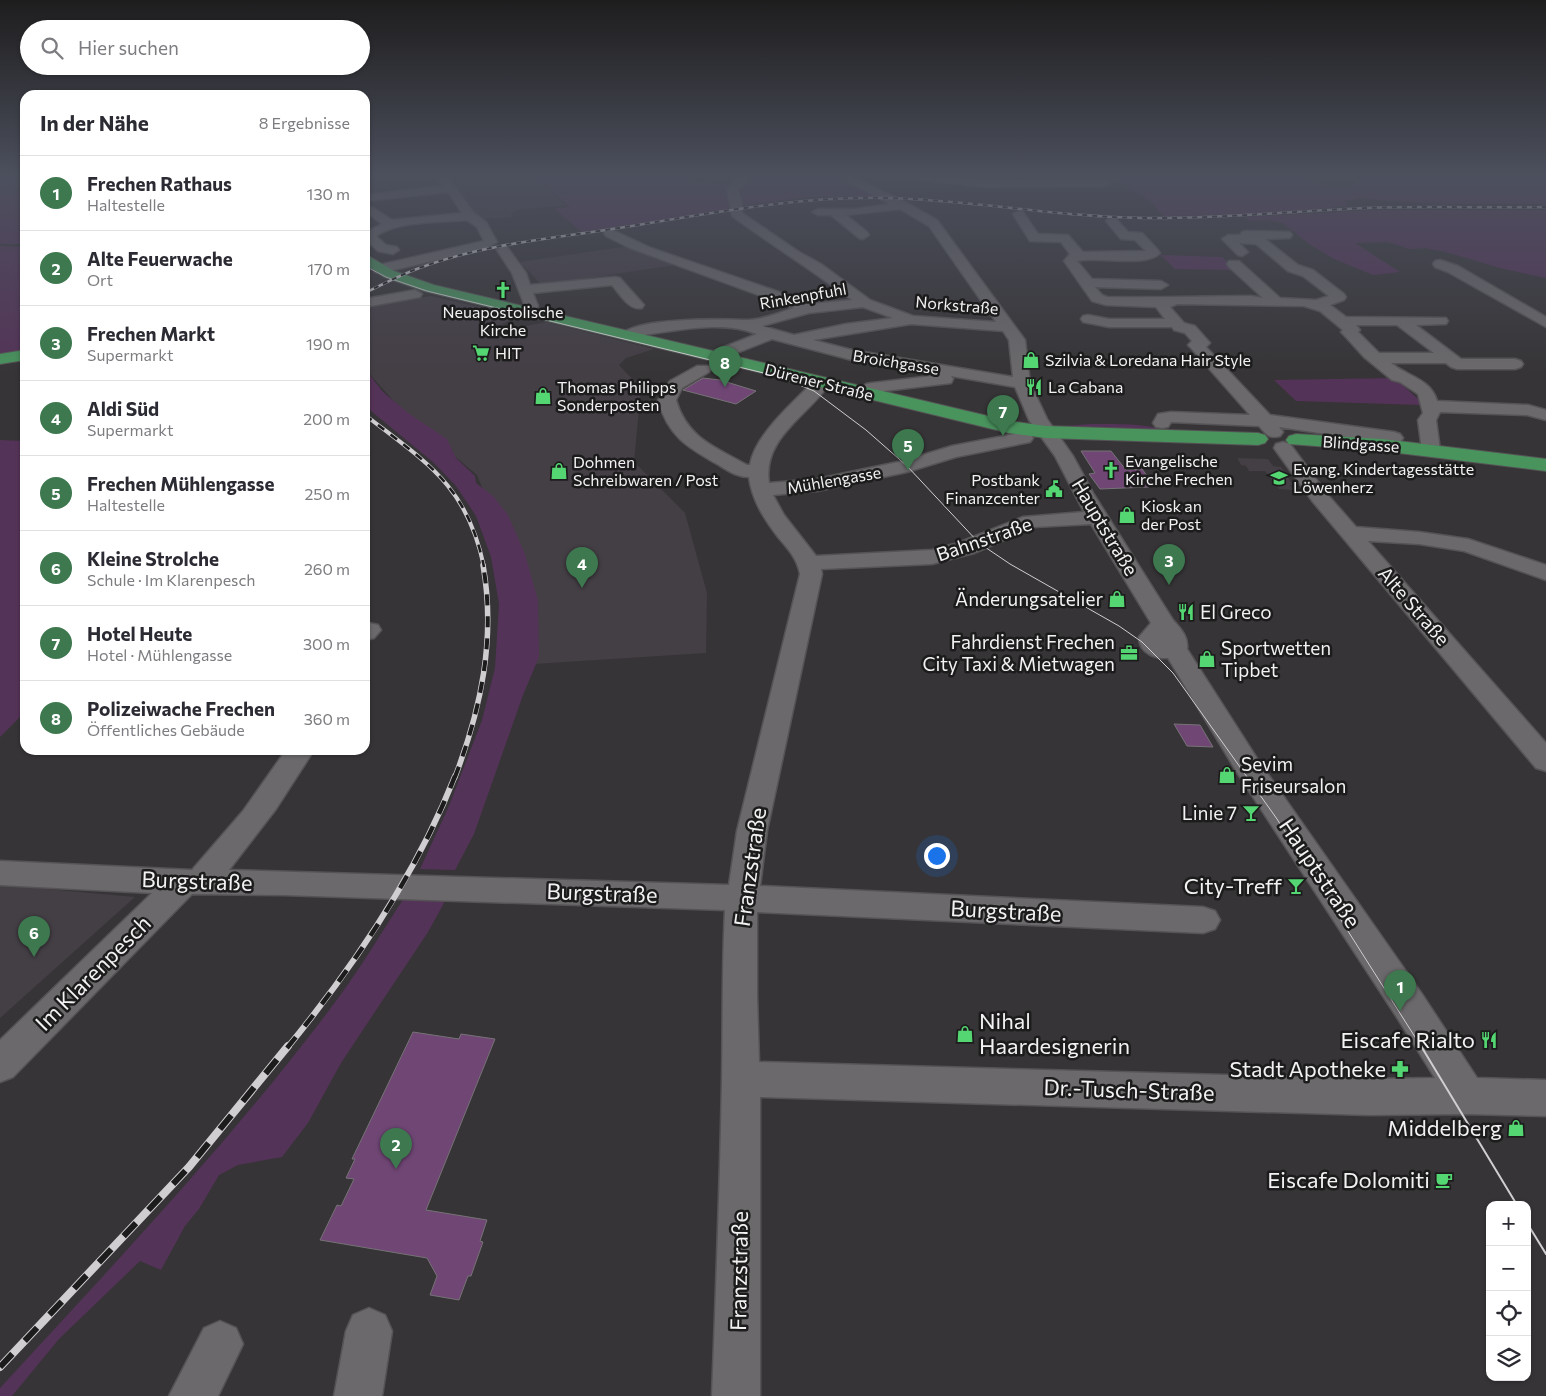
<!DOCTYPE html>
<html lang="de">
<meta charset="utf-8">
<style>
body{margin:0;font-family:Commissioner,sans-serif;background:#f7f7f7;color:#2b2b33}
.controls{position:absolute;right:15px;bottom:15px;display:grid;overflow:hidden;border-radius:10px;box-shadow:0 1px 4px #0004}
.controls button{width:45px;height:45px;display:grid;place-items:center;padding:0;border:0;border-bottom:1px solid #e1e1e2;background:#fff;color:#2b2b33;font:25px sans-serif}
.you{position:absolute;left:936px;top:855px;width:18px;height:18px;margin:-12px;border:4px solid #fff;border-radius:50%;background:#1a73e8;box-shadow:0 0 0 8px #1a73e833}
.badge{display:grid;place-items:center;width:32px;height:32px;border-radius:50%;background:#3d784f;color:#fff;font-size:16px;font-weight:700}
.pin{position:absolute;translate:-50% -41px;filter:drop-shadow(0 1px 2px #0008)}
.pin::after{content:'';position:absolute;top:26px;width:18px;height:15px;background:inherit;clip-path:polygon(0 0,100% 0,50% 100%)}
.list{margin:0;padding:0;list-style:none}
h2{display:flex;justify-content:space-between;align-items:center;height:65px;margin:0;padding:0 20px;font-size:21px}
h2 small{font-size:16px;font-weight:400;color:#7c7c81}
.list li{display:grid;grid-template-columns:32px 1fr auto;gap:15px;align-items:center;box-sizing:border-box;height:75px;padding:0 20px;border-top:1px solid #e1e1e2}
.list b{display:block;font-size:19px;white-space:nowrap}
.list p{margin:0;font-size:16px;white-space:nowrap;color:#7c7c81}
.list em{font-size:16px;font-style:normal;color:#7c7c81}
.icon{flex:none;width:28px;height:28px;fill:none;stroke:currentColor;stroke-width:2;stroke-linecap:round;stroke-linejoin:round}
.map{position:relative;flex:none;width:1546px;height:1396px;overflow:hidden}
.search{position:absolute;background:#fff;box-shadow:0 1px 4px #0004;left:20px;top:20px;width:350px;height:55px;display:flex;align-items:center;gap:12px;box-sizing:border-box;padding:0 18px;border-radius:28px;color:#7c7c81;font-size:19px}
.panel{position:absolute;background:#fff;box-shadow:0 1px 4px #0004;left:20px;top:90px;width:350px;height:665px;border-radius:15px}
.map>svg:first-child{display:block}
.built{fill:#443e45}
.green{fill:#543358}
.building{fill:#704675;stroke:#757375}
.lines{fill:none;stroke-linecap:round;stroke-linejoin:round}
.minor-casing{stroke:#555355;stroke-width:3}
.major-casing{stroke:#555355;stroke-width:2}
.minor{fill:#6b696b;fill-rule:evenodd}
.major{fill:#49935d;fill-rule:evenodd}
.tram-far1{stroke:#d0ced0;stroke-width:1}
.tram{stroke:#d0ced0;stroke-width:2}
.rail-far4-casing{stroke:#d0ced0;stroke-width:2.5}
.rail-far3-casing{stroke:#d0ced0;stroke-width:4}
.rail-far2-casing{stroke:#d0ced0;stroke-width:5.5}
.rail-far1-casing{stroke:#d0ced0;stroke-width:6}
.rail-casing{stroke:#d0ced0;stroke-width:8}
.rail-far4{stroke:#1d1c1d;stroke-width:2;stroke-dasharray:5;stroke-linecap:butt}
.rail-far3{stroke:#1d1c1d;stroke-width:2.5;stroke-dasharray:8;stroke-linecap:butt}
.rail-far2{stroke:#1d1c1d;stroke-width:4;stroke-dasharray:11;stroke-linecap:butt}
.rail-far1{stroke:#1d1c1d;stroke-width:4.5;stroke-dasharray:14;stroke-linecap:butt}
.rail{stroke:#1d1c1d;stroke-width:6;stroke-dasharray:18;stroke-linecap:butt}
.labels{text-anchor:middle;stroke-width:5;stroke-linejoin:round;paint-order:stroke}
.far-street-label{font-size:16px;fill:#f3f1f3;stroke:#1d1c1d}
.far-poi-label{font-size:16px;fill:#f3f1f3;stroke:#1d1c1d;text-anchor:start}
.street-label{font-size:19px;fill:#f3f1f3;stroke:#1d1c1d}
.poi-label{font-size:19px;fill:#f3f1f3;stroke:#1d1c1d;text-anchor:end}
.near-street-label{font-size:22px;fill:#f3f1f3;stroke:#1d1c1d}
.near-poi-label{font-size:22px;fill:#f3f1f3;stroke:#1d1c1d;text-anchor:end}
</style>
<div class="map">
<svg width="1546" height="1396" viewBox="0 0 1546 1396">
<rect width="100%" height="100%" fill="#363436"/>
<g class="built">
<path d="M501,177H530L566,205L517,210L511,213L512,217L479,219L454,183Z"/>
<path d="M630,246L675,265L542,285L520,262Z"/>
<path d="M431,296L519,316L500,325L481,329L486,334L546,322L654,349L626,358L619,365L641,388L634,462L685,513L707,593L706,653L518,665L508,552L477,475L408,417L365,369V306Z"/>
<path d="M1237,458L1268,459L1273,466L1281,467L1293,485H1290L1293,490L1279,489L1265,471H1249L1246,466L1241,465Z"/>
<path d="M0,885H4L135,897L0,1018Z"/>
</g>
<g class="green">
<rect x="0" y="177" width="25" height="67"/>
<path d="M530,177H694L689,181L731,185L729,188L735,206L729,207L728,208L730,209L582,232L555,209L570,207L554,193Z"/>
<path d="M747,177H838L878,196L808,197L740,206L735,186Z"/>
<path d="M1106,177H1305C1329,187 1337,193 1362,180L1359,177H1546V204H1449L1385,201L1360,198L1353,200H1344L1349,205C1288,214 1226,215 1164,216L1144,196Z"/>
<path d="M1375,210H1546V278L1500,268L1446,252L1425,248L1410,249L1387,242L1355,243L1400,272L1373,275L1334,259L1309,244L1283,223L1268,220L1250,221L1245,217Z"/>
<path d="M0,246L25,247V352L0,355Z"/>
<path d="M1162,255L1222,257L1238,270L1175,269L1163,257L1160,256Z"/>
<path d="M365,369L383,392L408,413L447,439L456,458L475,476L476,483L493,496L508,515L525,554L538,601L539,657L523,695L474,834L455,870L420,869L449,806L482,720L495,668L499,604L491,557L476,516L456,486L434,463L365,406Z"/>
<path d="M1395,378L1419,400L1421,405L1296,401L1274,380Z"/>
<path d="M1090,424C1117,424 1147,423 1173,432L1064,426Z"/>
<path d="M0,440L25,441V712L0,737Z"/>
<path d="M404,898L442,900L444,903L428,932L341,1063L308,1123L282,1157L238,1165L219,1175L199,1209L185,1226L161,1270L140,1261L59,1339L12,1396H0V1388C115,1263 231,1141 333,1005C359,971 381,933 404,898Z"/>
</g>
<g class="building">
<path d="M703,378L720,380L756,391L736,404L683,390Z"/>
<path d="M1081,451H1111L1126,470L1142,469L1153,484L1148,485L1149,487L1100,489L1089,474L1095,473Z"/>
<path d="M1174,724L1200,725L1213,747L1187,746Z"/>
<path d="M413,1032L459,1039L461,1034L495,1039L426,1210L487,1220L480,1241L483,1242L471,1276H468L459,1300L430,1295L437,1276L427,1258L320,1240L337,1205L341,1206L354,1179L346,1178L355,1159H352Z"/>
</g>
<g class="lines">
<g class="minor-casing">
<g id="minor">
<path d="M436,177H447L450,180L474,213L486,222L497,242L485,249L380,273L375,272L373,269L375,266L484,241L477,227L467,220C442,222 397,221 376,236L386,245L397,247L399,250L393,254L378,251L365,239V233L382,224L365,211V203L392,220L462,213L448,192L365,201V195L444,186Z"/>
<path d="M737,177H749L738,190L742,201V213L799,252L821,264L870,300L913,316L996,322L929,226L900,209L846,215L867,232L869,235L863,239L859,238L831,215H818L812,212L818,209H855L890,204L839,177H853L907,203L937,220L1025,340L1030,383L1047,419L1073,456L1093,493L1173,620C1180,628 1189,637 1187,649L1258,760L1422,994L1477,1078L1546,1080V1116L1467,1114L1369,1115L760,1097V1396H712C716,1291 720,1186 722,1081C723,1024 722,967 725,910L284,895L192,894L13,1077L0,1082V1040L152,893L0,885V861L192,870L243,811L286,750H314L276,809L229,870L729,885L737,831L800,574C797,558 788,549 778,537C764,519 752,500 749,477C736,477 727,470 717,464C687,447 668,436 658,400L670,381L697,366H709L711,369L709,372L682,388L676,400C687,438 715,447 747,465H750C755,434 794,402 816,379H828L830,383C808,416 762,438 769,483L817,479L903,461L952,446L1024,432L1030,434L1033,438L1030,442L956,457L907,472L817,491L773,495L784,515L816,556L932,550L958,543L1023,517L1084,512L1055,456L1029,420L1015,387L951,376L953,379L951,383L876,392L864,398L858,397L856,393L866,384L872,383L941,375L852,360L772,339L721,359H709L707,356L709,353L757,334C724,321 685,329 650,334C640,335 633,341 624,338L621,335C634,317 724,319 746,320C759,321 781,312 794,308L630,248L606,236L604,233L610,229L651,248L776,291L810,304L852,300C813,271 772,245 732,216L727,190ZM863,307L893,318L846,324L794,335L762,326L809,313ZM911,324L1003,331L1009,340L1013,377L852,350L813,340ZM1091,524L1151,623L1139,637C1139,653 1155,659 1168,658L1238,774L1396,1016L1435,1078L1369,1079L759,1062L757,995V912L1203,933L1215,929L1220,920L1215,911L1203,907L760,886L767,831L822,574L821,569L932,564L974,553L1034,527Z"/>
<path d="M916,177H953L987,181L1106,180L1111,183L1106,186L987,187L921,180Z"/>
<path d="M1019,211L1023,212L1038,234L1068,235L1083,252L1146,251L1135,240L1121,239L1106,221L1108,219H1116L1128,232L1142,233L1158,250L1160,253C1147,268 1097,256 1077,261L1092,279L1161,281L1168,285L1161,289L1095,287L1102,295L1107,297C1156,298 1203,296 1251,296L1263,298L1229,267L1227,264L1229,261H1239L1280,298L1316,300L1329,296L1303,276L1288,271L1256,244L1239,243L1248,252L1242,256L1238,255L1222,239L1228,235H1240L1242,232L1246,231L1290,232L1292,235L1290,238L1265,239L1298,265L1313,270L1344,294L1346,297L1344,300L1330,305L1346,317L1446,318L1448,321L1446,324L1416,325L1461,359H1515L1521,361L1523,364L1521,367L1515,369H1457L1451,367L1446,363H1391C1407,376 1431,379 1437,401L1528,405L1546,410V420L1527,415L1440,412L1436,420L1440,450L1438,454L1431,456L1424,454L1422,450L1418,420L1423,413L1418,394L1400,382L1392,380L1364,357L1344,335L1341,332L1343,330L1320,311L1304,306L1177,304L1170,307L1184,323L1195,326L1210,343L1206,347L1270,415L1394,432L1400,434L1403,438L1400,442L1394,444L1279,427L1283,432L1280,436C1269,439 1266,434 1259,426L1171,422L1168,427L1162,428L1156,427L1153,423L1158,414L1171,412L1250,415L1191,348L1188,345L1192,341L1185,333L1174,330L1172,327H1109L1083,322L1081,319L1083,316L1088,315L1109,319H1165L1156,307L1106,305L1092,301L1064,261L1070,254L1061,242L1030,241L1013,214ZM1356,325H1397L1434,353H1379L1358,332L1360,330Z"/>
<path d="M503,246L507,247L526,273L530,285L615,277L620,278L644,305L642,308C629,311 620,294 612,285L533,293L538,306L536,309H526L512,273L497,250Z"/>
<path d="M1440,260L1458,266L1546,317V327L1448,272L1435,267L1433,264L1435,261Z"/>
<path d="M415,290L422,294L420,297L365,307V299Z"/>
<path d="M1283,442L1290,444L1327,494L1356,527L1419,532L1468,539L1546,565V580L1464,551L1419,544L1368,541L1546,743V771L1536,768L1313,502L1274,448L1276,444Z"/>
<path d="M369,623L378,625L381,630L374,638L365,640V624Z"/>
<path d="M369,1308L385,1315L392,1331L382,1396H334L346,1331L353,1315Z"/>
<path d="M220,1321L236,1328L243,1344L218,1396H169L204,1328Z"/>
</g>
</g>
<g class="major-casing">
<g id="major">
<path d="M365,254L394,271L434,285L1009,421L1046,426L1258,433L1265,435L1268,439L1265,443L1258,445L1046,438L1009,433L424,291L384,277L365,264Z"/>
<path d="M25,350V360L0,364V354Z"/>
<path d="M1296,434L1382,439L1546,459V471L1382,451L1289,444L1286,440L1289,436Z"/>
</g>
</g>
<use href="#minor" class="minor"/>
<use href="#major" class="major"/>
<path class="tram-far1" d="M365,266L386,277L427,291L780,377L814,391L866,430L907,466L979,543L1010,564L1119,626L1142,642L1173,673L1277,819L1422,1048"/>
<g class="tram">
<path d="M1421,1046L1517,1205"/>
<path d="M1527,1223L1546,1254"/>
</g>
<g class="rail-far4-casing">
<path id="rail-far4" d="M365,293C385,283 404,273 425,266C489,243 558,238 625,227C712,213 799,196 887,198C973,200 1058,217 1144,218C1218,219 1292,211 1366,208C1426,206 1486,208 1546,207"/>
</g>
<g class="rail-far3-casing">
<path id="rail-far3" d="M365,415C427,463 467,485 484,567"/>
</g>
<g class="rail-far2-casing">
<path id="rail-far2" d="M455,777C481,709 496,638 483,565"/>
</g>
<g class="rail-far1-casing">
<path id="rail-far1" d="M287,1048C355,965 416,875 455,776"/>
</g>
<g class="rail-casing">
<path id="rail" d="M0,1367L189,1167L288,1046"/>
</g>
<use href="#rail-far4" class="rail-far4"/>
<use href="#rail-far3" class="rail-far3"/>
<use href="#rail-far2" class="rail-far2"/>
<use href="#rail-far1" class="rail-far1"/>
<use href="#rail" class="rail"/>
</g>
<linearGradient id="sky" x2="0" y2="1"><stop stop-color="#1e1d1e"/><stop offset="0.47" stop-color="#4c505d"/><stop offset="1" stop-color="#4c505d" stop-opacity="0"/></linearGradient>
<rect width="1546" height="373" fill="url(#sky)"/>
<defs>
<g id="church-bare" transform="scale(1.35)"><path d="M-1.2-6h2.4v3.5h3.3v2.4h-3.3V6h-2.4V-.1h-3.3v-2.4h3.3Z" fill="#54d672" stroke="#1d1c1d" stroke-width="2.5" paint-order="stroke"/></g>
<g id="supermarket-bare" transform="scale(1.35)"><path d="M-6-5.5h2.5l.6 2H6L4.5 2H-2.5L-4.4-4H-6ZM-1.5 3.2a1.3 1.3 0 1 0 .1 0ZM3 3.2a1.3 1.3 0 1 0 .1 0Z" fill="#54d672" stroke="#1d1c1d" stroke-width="2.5" paint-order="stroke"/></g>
<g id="shop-bare" transform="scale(1.35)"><path d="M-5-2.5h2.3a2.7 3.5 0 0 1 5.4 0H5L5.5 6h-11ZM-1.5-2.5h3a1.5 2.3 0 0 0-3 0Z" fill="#54d672" stroke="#1d1c1d" stroke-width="2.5" paint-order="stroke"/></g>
<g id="restaurant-bare" transform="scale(1.35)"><path d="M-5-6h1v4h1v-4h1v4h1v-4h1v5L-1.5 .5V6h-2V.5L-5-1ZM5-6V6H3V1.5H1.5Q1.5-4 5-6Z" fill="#54d672" stroke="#1d1c1d" stroke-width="2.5" paint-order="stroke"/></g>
<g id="school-bare" transform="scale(1.35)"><path d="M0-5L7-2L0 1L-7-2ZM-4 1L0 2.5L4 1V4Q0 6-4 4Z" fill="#54d672" stroke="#1d1c1d" stroke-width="2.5" paint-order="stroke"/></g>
<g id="civic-bare" transform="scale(1.35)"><path d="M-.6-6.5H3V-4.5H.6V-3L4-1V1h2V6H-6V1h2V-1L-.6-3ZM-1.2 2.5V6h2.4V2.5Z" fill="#54d672" stroke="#1d1c1d" stroke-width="2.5" paint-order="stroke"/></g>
<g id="office-bare" transform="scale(1.35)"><path d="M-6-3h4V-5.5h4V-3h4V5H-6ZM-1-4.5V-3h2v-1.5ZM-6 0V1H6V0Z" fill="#54d672" stroke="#1d1c1d" stroke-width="2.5" paint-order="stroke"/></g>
<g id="bar-bare" transform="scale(1.35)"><path d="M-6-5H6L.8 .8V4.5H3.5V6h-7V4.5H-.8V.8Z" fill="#54d672" stroke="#1d1c1d" stroke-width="2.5" paint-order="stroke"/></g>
<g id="pharmacy-bare" transform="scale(1.35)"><path d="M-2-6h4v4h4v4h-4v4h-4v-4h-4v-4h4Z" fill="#54d672" stroke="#1d1c1d" stroke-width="2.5" paint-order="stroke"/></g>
<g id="cafe-bare" transform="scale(1.35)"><path d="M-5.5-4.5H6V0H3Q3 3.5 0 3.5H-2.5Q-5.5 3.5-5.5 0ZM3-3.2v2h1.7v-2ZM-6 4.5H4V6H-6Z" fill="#54d672" stroke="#1d1c1d" stroke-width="2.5" paint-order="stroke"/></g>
</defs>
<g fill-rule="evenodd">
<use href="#church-bare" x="503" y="290"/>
<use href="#supermarket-bare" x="481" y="353"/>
<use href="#shop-bare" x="1031" y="360"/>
<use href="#restaurant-bare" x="1034" y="387"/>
<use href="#shop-bare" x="543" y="396"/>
<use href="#church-bare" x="1111" y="470"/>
<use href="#shop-bare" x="559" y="471"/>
<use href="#school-bare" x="1279" y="478"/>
<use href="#civic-bare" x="1054" y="489"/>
<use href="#shop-bare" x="1127" y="515"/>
<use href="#shop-bare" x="1117" y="599"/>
<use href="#restaurant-bare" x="1186" y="612"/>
<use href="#office-bare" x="1129" y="653"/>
<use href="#shop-bare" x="1207" y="659"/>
<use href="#shop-bare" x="1227" y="775"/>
<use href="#bar-bare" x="1251" y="813"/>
<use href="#bar-bare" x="1296" y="886"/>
<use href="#shop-bare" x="965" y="1034"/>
<use href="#restaurant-bare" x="1489" y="1040"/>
<use href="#pharmacy-bare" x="1400" y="1069"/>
<use href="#shop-bare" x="1516" y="1128"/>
<use href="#cafe-bare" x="1444" y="1180"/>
</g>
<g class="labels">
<g class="far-street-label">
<text transform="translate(803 296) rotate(-10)" y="6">Rinkenpfuhl</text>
<text transform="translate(957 305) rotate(5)" y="6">Norkstraße</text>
<text transform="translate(896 362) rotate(9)" y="6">Broichgasse</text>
<text transform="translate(819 382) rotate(14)" y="6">Dürener Straße</text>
<text transform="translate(1361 444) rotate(4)" y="6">Blindgasse</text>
<text transform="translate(834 480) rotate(-10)" y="6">Mühlengasse</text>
</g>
<g class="far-poi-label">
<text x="503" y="318" text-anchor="middle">Neuapostolische<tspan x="503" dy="18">Kirche</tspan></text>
<text x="495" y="359">HIT</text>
<text x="1045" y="366">Szilvia &amp; Loredana Hair Style</text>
<text x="557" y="393">Thomas Philipps<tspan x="557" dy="18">Sonderposten</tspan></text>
<text x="1048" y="393">La Cabana</text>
<text x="1125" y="467">Evangelische<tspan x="1125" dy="18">Kirche Frechen</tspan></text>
<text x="573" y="468">Dohmen<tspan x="573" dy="18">Schreibwaren / Post</tspan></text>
<text x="1293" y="475">Evang. Kindertagesstätte<tspan x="1293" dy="18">Löwenherz</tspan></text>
<text x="1040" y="486" text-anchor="end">Postbank<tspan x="1040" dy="18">Finanzcenter</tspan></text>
<text x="1141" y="512">Kiosk an<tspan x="1141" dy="18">der Post</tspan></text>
</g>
<g class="street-label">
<text transform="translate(1105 527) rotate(59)" y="7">Hauptstraße</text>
<text transform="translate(984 539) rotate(-19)" y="7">Bahnstraße</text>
<text transform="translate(1414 606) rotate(49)" y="7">Alte Straße</text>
</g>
<g class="poi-label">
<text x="1103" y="606">Änderungsatelier</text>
<text x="1200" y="619" text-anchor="start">El Greco</text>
<text x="1115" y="649">Fahrdienst Frechen<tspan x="1115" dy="22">City Taxi &amp; Mietwagen</tspan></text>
<text x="1221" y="655" text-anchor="start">Sportwetten<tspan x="1221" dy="22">Tipbet</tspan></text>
<text x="1241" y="771" text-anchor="start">Sevim<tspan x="1241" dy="22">Friseursalon</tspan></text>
<text x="1237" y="820">Linie 7</text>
</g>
<g class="near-street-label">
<text transform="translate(750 867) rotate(-82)" y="8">Franzstraße</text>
<text transform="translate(1320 873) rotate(56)" y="8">Hauptstraße</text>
<text transform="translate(197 881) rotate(2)" y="8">Burgstraße</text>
<text transform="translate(602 893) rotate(2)" y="8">Burgstraße</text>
<text transform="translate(1006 911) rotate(3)" y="8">Burgstraße</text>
<text transform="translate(93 973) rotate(-45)" y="8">Im Klarenpesch</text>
<text transform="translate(1129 1090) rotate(2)" y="8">Dr.-Tusch-Straße</text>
<text transform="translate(739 1271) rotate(-89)" y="8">Franzstraße</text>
</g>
<g class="near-poi-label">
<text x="1282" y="894">City-Treff</text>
<text x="979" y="1029" text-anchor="start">Nihal<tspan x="979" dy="25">Haardesignerin</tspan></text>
<text x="1475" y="1048">Eiscafe Rialto</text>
<text x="1386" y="1077">Stadt Apotheke</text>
<text x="1502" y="1136">Middelberg</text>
<text x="1430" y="1188">Eiscafe Dolomiti</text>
</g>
</g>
</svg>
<div class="controls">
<button>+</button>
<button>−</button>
<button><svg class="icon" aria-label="locate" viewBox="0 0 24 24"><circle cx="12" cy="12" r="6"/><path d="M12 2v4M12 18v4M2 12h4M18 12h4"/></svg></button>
<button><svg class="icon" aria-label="layers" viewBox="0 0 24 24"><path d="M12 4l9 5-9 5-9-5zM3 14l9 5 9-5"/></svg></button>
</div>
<div class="you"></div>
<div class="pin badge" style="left:1400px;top:1011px">1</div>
<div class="pin badge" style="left:396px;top:1169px">2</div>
<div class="pin badge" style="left:1169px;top:585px">3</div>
<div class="pin badge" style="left:582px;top:588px">4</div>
<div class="pin badge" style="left:908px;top:470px">5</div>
<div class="pin badge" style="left:34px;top:957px">6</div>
<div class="pin badge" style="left:1003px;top:436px">7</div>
<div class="pin badge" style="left:725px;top:387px">8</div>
<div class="search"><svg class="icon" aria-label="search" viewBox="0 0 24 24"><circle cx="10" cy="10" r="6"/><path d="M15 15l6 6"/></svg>Hier suchen</div>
<section class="panel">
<h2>In der Nähe<small>8 Ergebnisse</small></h2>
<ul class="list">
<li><span class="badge">1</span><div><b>Frechen Rathaus</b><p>Haltestelle</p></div><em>130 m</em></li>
<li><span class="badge">2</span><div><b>Alte Feuerwache</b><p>Ort</p></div><em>170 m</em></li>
<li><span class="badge">3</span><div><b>Frechen Markt</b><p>Supermarkt</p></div><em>190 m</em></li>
<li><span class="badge">4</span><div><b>Aldi Süd</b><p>Supermarkt</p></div><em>200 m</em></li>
<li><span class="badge">5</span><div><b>Frechen Mühlengasse</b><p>Haltestelle</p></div><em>250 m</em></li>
<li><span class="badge">6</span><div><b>Kleine Strolche</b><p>Schule · Im Klarenpesch</p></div><em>260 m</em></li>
<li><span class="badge">7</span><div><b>Hotel Heute</b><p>Hotel · Mühlengasse</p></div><em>300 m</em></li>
<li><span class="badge">8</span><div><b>Polizeiwache Frechen</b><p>Öffentliches Gebäude</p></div><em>360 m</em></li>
</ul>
</section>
</div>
